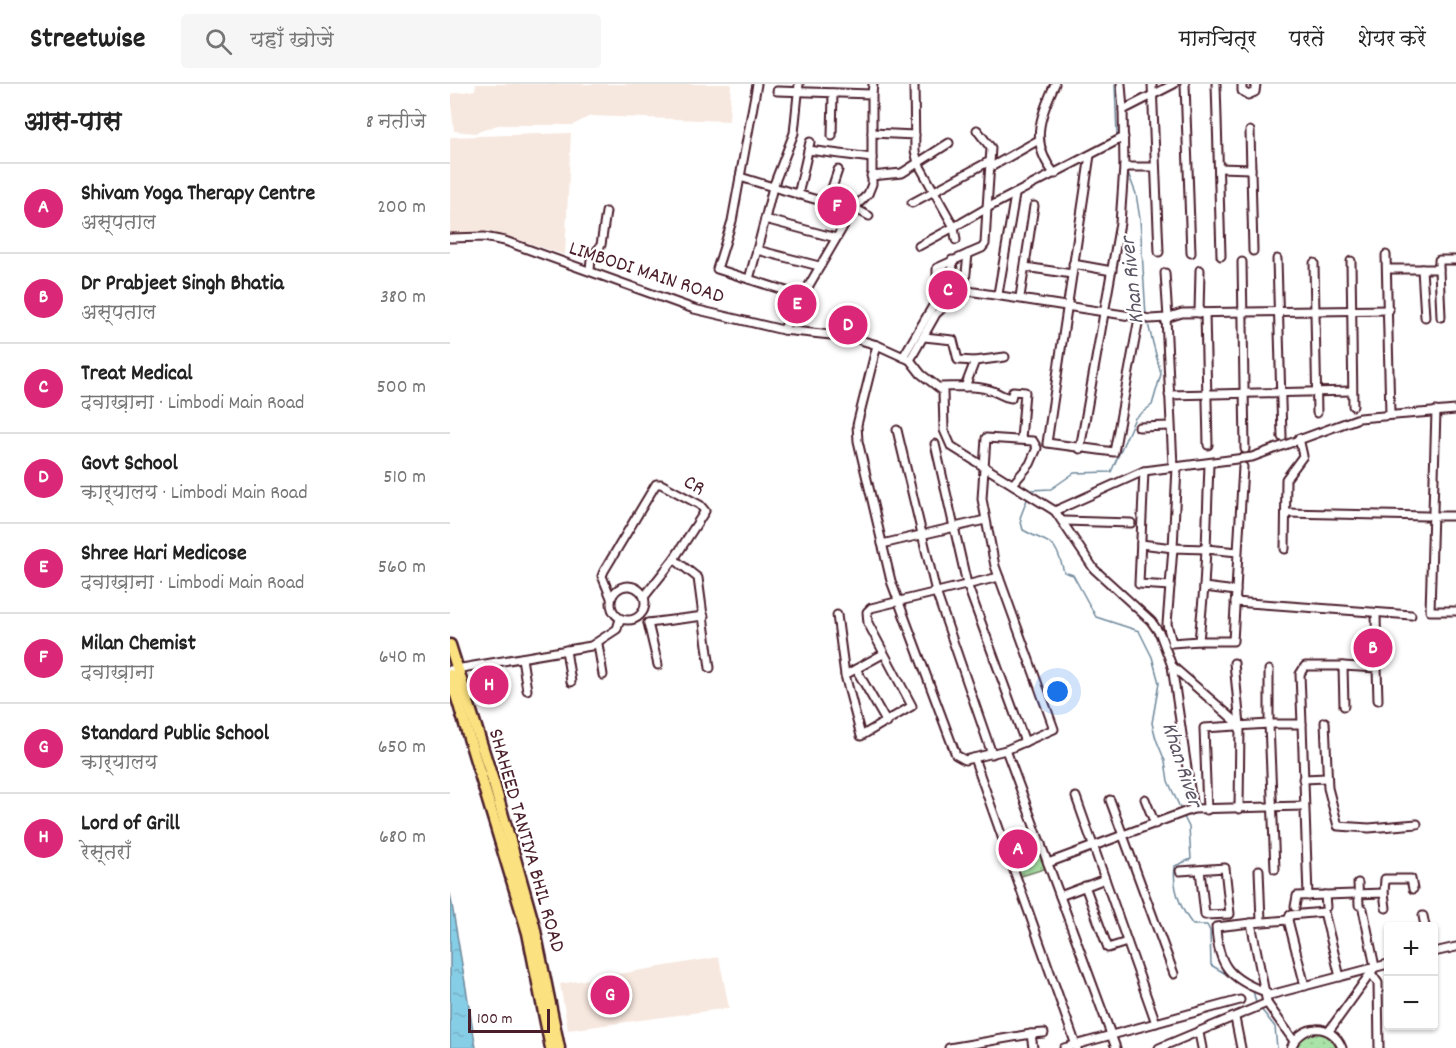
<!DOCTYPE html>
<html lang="hi">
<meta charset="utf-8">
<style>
body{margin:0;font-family:Dekko,"Playpen Sans Deva",sans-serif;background:#f6f6f6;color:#222}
.controls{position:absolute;right:18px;bottom:18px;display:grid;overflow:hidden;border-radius:6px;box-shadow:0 2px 4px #0004}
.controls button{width:54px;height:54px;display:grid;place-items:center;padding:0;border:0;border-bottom:2px solid #e0e0e0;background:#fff;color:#222;font:30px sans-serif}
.scale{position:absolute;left:18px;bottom:15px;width:82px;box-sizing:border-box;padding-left:6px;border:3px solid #4a1f2b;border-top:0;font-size:16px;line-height:21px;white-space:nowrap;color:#4a1f2b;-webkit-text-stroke:4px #fff;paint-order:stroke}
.you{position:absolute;left:608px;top:608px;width:21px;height:21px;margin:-15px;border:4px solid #fff;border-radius:50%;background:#1a73e8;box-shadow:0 0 0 9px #1a73e833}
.badge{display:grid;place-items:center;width:39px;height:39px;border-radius:50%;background:#db2777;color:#fff;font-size:20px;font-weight:700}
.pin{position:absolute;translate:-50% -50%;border:3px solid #fff;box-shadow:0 2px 6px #0006}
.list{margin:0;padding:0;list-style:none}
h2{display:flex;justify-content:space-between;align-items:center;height:78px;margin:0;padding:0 24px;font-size:26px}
h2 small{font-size:20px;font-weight:400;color:#767676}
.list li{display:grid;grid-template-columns:39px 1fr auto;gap:18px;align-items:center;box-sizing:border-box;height:90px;padding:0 24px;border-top:2px solid #e0e0e0}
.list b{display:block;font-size:22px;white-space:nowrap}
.list p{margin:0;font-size:20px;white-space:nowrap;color:#767676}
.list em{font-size:20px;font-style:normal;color:#767676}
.icon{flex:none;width:33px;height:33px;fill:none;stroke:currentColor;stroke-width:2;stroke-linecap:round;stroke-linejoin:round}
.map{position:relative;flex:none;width:1006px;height:964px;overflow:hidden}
header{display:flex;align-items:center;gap:36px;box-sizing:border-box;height:84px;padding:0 30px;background:#fff;border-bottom:2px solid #e0e0e0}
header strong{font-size:28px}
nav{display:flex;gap:33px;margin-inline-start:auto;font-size:21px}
.search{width:420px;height:54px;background:#f6f6f6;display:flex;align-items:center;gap:15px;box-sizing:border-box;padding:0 21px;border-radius:6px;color:#767676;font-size:22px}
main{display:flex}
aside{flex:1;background:#fff}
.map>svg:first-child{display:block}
.built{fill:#f7e8df}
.garden{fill:url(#garden-dots);stroke:#7a8169;stroke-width:1.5}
.water{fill:url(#water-ripples);stroke:#6e889b;stroke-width:1.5}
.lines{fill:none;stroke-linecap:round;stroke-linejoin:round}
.stream{stroke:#6e889b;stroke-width:1.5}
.street-casing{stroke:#4a1f2b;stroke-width:11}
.primary-casing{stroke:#4a1f2b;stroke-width:15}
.street{stroke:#fff;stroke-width:7}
.primary{stroke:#fbe180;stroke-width:10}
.labels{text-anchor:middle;stroke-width:4.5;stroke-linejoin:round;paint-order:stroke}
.street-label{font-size:21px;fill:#4a1f2b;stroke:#fff}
.water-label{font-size:22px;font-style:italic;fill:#5c5463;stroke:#fff}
</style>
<header>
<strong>Streetwise</strong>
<div class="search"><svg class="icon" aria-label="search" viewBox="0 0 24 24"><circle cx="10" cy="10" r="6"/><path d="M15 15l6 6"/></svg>यहाँ खोजें</div>
<nav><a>मानचित्र</a><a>परतें</a><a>शेयर करें</a></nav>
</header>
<main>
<aside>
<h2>आस-पास<small>8 नतीजे</small></h2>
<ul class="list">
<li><span class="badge">A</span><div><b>Shivam Yoga Therapy Centre</b><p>अस्पताल</p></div><em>200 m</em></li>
<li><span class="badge">B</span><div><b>Dr Prabjeet Singh Bhatia</b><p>अस्पताल</p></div><em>380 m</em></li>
<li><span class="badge">C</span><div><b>Treat Medical</b><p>दवाख़ाना · Limbodi Main Road</p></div><em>500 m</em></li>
<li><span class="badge">D</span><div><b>Govt School</b><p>कार्यालय · Limbodi Main Road</p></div><em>510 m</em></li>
<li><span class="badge">E</span><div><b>Shree Hari Medicose</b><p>दवाख़ाना · Limbodi Main Road</p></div><em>560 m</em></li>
<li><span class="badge">F</span><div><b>Milan Chemist</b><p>दवाख़ाना</p></div><em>640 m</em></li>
<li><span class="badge">G</span><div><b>Standard Public School</b><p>कार्यालय</p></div><em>650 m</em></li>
<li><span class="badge">H</span><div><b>Lord of Grill</b><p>रेस्तराँ</p></div><em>680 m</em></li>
</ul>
</aside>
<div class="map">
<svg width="1006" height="964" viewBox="0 0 1006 964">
<defs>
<pattern id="garden-dots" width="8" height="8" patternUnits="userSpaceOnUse" patternTransform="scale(1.5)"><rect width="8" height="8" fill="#aae3a7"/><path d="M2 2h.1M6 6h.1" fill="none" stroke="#94c290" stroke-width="1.8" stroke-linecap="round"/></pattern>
<pattern id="water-ripples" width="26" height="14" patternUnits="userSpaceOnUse" patternTransform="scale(1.5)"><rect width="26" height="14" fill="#86cee6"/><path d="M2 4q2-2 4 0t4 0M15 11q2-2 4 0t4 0" fill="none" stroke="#75b0c5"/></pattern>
</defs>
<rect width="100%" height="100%" fill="#fff"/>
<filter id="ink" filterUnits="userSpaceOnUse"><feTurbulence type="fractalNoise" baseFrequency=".0167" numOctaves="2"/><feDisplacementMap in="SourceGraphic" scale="12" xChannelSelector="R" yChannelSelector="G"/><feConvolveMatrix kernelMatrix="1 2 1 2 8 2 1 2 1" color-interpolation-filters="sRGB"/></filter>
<g filter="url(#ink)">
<g class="built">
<path d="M26,0H281L279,37L140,32L123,41H48L25,49L4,47L0,10L25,6Z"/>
<path d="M121,49L115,171L57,152L34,149L0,150V53Z"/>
<path d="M269,873L279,924L118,946L110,900Z"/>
</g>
<g class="garden">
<path d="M591,766L597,784L568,793L562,776Z"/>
<path d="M864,947L879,952L887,964H846L851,954Z"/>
</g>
<path class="water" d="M0,809L26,964H0Z"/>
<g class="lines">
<g class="stream">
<path d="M665,0L667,52"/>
<path d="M677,86L686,110L690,135L696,232"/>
<path d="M580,408V406L601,405L624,389L661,388L685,334L702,321L711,290L697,236"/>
<path d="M578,413L570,434L573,446C603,463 604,452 614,488L623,491L646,533L689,547L702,573L709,599L702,639L706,655L715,677L718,697L731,726"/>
<path d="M733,731L739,743L741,775L725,782C722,802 730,825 743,841H757L760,847L761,881L781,893"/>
<path d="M803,906L806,919"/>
<path d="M811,925L825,943L827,964"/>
</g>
<g class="street-casing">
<g id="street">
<path d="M307,0L282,137L267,185L352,212"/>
<path d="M464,0L465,67L468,79L504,143L537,124L535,160L532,164L518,170L514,207"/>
<path d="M671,0L673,26"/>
<path d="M702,0L709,168"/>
<path d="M735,0L741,169"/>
<path d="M766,0L771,172"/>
<path d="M792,0V7L798,11L805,8L806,0"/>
<path d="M327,7L422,10L423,0"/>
<path d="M527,46L541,64L537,124L674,53"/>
<path d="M800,47L803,167"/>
<path d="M422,49L465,51"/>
<path d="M382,52L383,9"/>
<path d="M358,66L422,74"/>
<path d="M640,71L597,359L664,368L689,234"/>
<path d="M541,83L587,57"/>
<path d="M674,83H705"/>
<path d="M769,84L801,85"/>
<path d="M605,90C579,60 590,32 605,0"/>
<path d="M421,92L452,89L499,59"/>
<path d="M290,93L323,103L344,49L349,0"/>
<path d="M348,111L360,58"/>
<path d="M377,119L388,86"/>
<path d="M462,119L536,79"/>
<path d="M419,132L404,124L418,110L422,100V10"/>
<path d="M315,135L323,103L402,126"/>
<path d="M0,154L34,153L55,157L244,225L333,246L400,253L427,261L460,276L471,290L493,307L494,346L501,362L605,427L644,485L701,537L710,550L722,582L743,725"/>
<path d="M469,162L504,143L506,156"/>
<path d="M307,166L315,135L386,154"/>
<path d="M936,171L940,330"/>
<path d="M827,175L832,353"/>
<path d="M502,176L505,205"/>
<path d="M901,177L903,322"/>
<path d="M792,178L795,365"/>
<path d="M864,179L867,329"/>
<path d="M623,180L662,187"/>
<path d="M575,183L622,190"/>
<path d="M937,185H989V176H1006"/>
<path d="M972,185L975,233"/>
<path d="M989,185L991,233"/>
<path d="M140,186L141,175L151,161L156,128"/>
<path d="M715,189L718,234"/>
<path d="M299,195L307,166L369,182"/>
<path d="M548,210L565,111"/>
<path d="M570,213L584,122"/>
<path d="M487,215V184L518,170"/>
<path d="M749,229L750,186"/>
<path d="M755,229L758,361"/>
<path d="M716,234L723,382"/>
<path d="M333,246L404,124"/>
<path d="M474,253L503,256L508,276L525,277"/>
<path d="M427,261L407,341L408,357L441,497L506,671L515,676L556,666L604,645L545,482L532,415L536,354L583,357L587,364L580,380L563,400"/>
<path d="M453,273L487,215L505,205L700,235L716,234L732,229L939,226"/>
<path d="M460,276L486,230L512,206"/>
<path d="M491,303C507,303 527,301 543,307C551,310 552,313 561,314L563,307L575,308L571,355"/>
<path d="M515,303L525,277L555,273"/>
<path d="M719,311L902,307"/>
<path d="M986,327L980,527H1006"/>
<path d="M689,343L720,342"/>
<path d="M447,346L486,508L542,670"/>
<path d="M485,360L517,500L575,658"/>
<path d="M630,365L670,139L674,83L673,26L724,0"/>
<path d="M694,387L689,500L720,502L723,464L756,465L759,380"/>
<path d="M605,427L694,387L802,373L909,334L1006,326"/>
<path d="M836,429L977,432"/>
<path d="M982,432H1006"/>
<path d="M614,437L681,439"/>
<path d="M432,460L535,436"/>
<path d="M691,460L723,464L727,383"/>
<path d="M835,465L836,395L853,372L849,354"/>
<path d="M788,468L786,507L754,503L756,465L788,468L793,383"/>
<path d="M224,475L248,494L260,584"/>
<circle cx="178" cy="519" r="17"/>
<path d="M720,502L717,540L722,559L749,557L754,503"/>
<path d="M161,514L152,492L154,487L206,400H211L250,421L255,427L224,475L194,513"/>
<path d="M785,518L961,531"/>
<path d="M387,531L395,591"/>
<path d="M198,539L254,532"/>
<path d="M198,539L208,581"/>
<path d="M749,557H783L786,507"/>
<path d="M148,560L153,591"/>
<path d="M116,566L121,598"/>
<path d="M433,570L395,591L411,652L462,622L418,539L417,528L421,524L549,493"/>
<path d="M72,574L77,606"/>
<path d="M784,579L790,641L789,725"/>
<path d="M722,582L790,641"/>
<path d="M893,582L927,584L926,529"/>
<path d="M927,584L928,616"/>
<path d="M406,585L437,639"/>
<path d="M0,586L141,562L167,545L170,535"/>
<path d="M819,586V640H852L858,812"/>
<path d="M875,638L878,704L888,742L919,744L967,740"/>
<path d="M852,640L850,590L855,582H893L894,622"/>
<path d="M556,666L666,964"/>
<path d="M524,674L627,964"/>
<path d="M853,695L877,694"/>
<path d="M626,713L706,939"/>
<path d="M695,715L705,740"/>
<path d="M660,716L724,890"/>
<path d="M757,726L754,644L819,640L825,785"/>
<path d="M558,772L591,760"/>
<path d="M598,779L743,725L854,722"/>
<path d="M809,786L811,837"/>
<path d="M730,787L775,784L780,830L755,831L750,786"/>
<path d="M908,799L909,821"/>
<path d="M635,802L658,864L677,858"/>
<path d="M934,809L935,795H961L963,805"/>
<path d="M875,811L876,823"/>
<path d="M610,812L655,795"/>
<path d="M845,823L847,812L934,809L936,824"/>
<path d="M973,832L975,842"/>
<path d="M838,836L855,902"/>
<path d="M801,839L766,843C768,881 779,895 816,908"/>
<path d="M984,868L1006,863"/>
<path d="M921,889L928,899L929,964"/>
<path d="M816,912L938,880"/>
<path d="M785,934L791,964"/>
<path d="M879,947L925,883L913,825"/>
<path d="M749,949L752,964"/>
<path d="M581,950L594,949"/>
<path d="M844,957L817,919L801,839L838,836L840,831L874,828L890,893"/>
<path d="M499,964L581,950L583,964"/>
<path d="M614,964L790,916"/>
<path d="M709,964L817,919"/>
<path d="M841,964C851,939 882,938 892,964"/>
</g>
</g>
<g class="primary-casing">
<g id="primary">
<path d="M0,561L44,700L84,842L109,964"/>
<path d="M0,591L78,849L101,964"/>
</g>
</g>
<use href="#street" class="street"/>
<use href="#primary" class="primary"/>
</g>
</g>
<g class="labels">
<g class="street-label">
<text transform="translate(197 187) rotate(18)" y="7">LIMBODI MAIN ROAD</text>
<text transform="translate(245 400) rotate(31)" y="7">CR</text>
<text transform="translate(78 756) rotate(74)" y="7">SHAHEED TANTIYA BHIL ROAD</text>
</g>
<g class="water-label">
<text transform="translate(680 197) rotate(-96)" y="8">Khan River</text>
<text transform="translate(734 680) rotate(72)" y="8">Khan River</text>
</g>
</g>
</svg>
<div class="controls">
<button>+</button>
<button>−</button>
</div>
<div class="scale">100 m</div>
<div class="you"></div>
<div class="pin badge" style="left:568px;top:765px">A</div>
<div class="pin badge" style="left:923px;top:564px">B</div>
<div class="pin badge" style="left:498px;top:206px">C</div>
<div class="pin badge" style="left:398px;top:241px">D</div>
<div class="pin badge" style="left:347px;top:220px">E</div>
<div class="pin badge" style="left:387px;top:122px">F</div>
<div class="pin badge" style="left:160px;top:911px">G</div>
<div class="pin badge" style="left:39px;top:601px">H</div>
</div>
</main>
